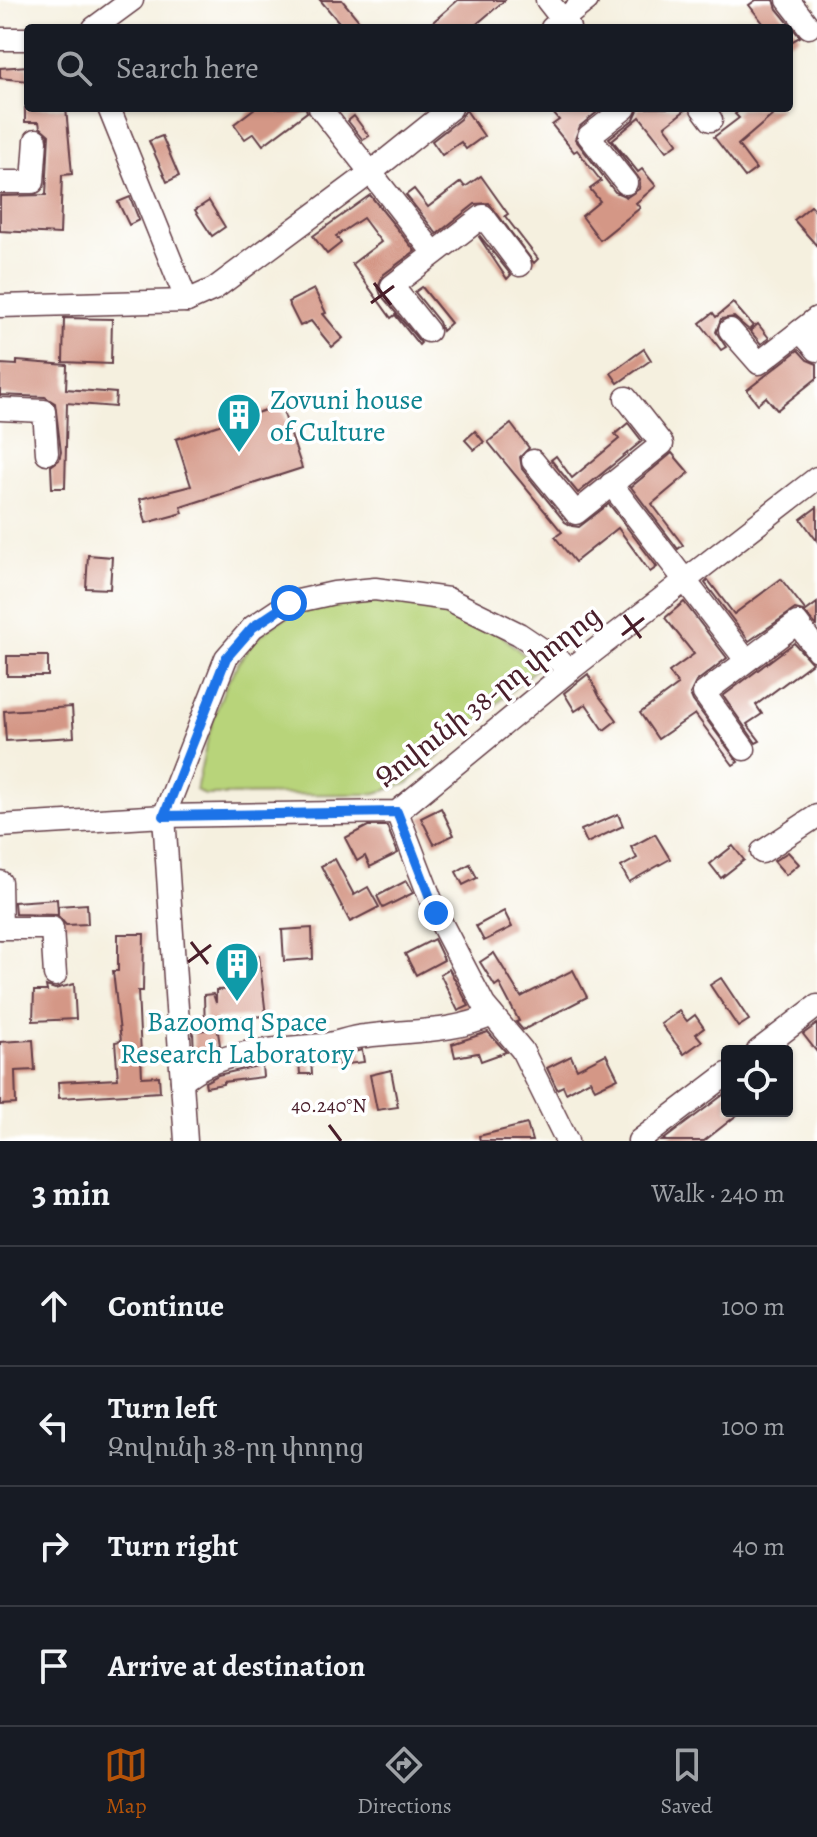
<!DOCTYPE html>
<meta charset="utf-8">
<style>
body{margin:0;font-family:Alegreya,"Noto Serif Armenian",serif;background:#242831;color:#f1f3f6}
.controls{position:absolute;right:24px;bottom:24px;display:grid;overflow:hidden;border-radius:8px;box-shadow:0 2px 6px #0004}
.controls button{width:72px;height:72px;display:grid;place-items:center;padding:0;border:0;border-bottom:2px solid #363941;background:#171b24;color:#f1f3f6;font:40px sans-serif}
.stop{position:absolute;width:24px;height:24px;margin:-18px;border:6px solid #1a73e8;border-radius:50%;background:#fff}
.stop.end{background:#1a73e8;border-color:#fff;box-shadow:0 2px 8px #0008}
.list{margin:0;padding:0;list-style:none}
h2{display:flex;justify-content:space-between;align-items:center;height:104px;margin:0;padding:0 32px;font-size:34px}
h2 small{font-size:26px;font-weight:400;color:#9ea1a6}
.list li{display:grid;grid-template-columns:52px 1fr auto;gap:24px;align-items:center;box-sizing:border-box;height:120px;padding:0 32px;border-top:2px solid #363941}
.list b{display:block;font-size:30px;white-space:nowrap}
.list p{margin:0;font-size:26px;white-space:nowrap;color:#9ea1a6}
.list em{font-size:26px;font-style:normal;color:#9ea1a6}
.icon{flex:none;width:44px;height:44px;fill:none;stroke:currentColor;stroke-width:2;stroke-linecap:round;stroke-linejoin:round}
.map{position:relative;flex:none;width:817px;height:1141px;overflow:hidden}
.search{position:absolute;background:#171b24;box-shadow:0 2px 6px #0004;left:24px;right:24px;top:24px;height:88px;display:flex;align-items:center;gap:20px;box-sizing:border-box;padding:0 28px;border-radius:8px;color:#9ea1a6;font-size:30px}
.sheet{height:584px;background:#171b24}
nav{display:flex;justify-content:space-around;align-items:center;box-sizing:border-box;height:112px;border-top:2px solid #363941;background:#171b24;font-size:22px;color:#9ea1a6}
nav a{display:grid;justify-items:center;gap:4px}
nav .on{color:#b45309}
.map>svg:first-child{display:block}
.green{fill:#b8d47a;stroke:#817a52;stroke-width:2}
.building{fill:#d49786}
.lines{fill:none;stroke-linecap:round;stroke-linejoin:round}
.minor-casing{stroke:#643e46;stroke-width:25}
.minor{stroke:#fff;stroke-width:22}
.route{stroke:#1a73e8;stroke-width:10}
.ticks{fill:none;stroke:#4a1f2b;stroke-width:3}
.labels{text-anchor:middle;stroke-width:7;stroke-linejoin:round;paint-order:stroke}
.culture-label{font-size:28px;fill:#0d838f;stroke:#fff;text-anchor:start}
.street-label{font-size:28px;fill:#4a1f2b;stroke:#fff}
.ticks-label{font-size:20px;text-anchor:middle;fill:#4a1f2b;stroke:#fff;stroke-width:7;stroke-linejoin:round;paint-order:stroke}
</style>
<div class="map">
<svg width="817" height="1141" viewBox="0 0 817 1141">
<rect width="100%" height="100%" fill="#fff"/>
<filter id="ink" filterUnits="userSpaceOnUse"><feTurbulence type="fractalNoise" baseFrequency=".0125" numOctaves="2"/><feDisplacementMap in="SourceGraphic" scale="16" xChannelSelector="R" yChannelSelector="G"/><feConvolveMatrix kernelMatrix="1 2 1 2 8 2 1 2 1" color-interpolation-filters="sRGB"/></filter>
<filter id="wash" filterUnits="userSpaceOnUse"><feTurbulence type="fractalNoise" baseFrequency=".006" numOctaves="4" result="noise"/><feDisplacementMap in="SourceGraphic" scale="32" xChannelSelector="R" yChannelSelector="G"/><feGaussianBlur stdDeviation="1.8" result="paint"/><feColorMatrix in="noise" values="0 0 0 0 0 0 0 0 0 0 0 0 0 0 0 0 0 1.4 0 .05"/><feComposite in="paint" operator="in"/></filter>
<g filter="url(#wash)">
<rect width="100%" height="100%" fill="#f5f0df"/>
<path class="green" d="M393,598L461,612L499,633L538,667L407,784L372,794L205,795L196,790C211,722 227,636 303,610C332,600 363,600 393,598Z"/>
<g id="blocks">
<g class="building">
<path d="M320,0H342L365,28H344Z"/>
<path d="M458,0H505L472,28H426Z"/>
<path d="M756,0H774L777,9L800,37L789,43V28H767L749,5Z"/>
<path d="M28,66V81L0,78V68Z"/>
<path d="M25,108H66L72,174L62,175L60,234L0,231V196L46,195L49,135L40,127L39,122H25Z"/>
<path d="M255,108H306L307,112L263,145L254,133L245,139L234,124Z"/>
<path d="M549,108H602L580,126L575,139L615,192L627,197L639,189L640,180L609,138L634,119L639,108H688L665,126L678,143L667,151L640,117L612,140L638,172L642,169L656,186L636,203L640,208L600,240L582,216L600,201L590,189L601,181L577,150L574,152L552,125L559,120Z"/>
<path d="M742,108H781L738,145L756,169L745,177L714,137L739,118L735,114Z"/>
<path d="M466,110L484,136L466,149L461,142L442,155L432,141L460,119Z"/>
<path d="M354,116L369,136L363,140L348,121Z"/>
<path d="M162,136L179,176L167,182L149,141Z"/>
<path d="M481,176L508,214L505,216L538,259L534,263L489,203L475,204L437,234L406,195L414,189L428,207L461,182L465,187Z"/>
<path d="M370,195L415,251L383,275L378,287L381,295L421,343L419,345L395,315L391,318L352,264L381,242L363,218L336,236L341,243L327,254L313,236Z"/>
<path d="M130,197L139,220L129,225L118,202Z"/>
<path d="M209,201L225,227L212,236L195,210Z"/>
<path d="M811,206L817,213V246L794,220Z"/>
<path d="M480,236L511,275L507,279L479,237Z"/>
<path d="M422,287L451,323L442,331L439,322L415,292Z"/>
<path d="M314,289L326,313L323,314L343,338L332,347L311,321L300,326L288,302Z"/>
<path d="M733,303L753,326L749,330L734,317L721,319L716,332L726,347L721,350L700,323L713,313L716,317Z"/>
<path d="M64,318L112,319L111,364L63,362Z"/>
<path d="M758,324L769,338L761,344L750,331Z"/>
<path d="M644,349L651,360L618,383L611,373Z"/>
<path d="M798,350L807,360L817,364V378L777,410L766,397L758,404L747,390Z"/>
<path d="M17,361L67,365L66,389L116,393L115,407L67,403L65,488H52L51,466L59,460L61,452L55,403L45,397L0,395V364L17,365Z"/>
<path d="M281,405L302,468L181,507L183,513L146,523L140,499L191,486L176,439Z"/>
<path d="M628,423L642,441L578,493L551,460L556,456L572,478L619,439L615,434Z"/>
<path d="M511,424L529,448L520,457L522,469L565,522L572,526L579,527L609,504L657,567L650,572L618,528L575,562L555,537L562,532L488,442Z"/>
<path d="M475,431L484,442L474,450L465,440Z"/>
<path d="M672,453L689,473L652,504L683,545L678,549L631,487Z"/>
<path d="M817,507V541L801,519Z"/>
<path d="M88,555L112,557L110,589L86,588Z"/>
<path d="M781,579L806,611L817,603V626L803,611L795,609L749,641L705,583L708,580L734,614Z"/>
<path d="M684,602L727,658L696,682L690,694L693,701L738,762L733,765L695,714L658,739L640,713L678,685L669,672L694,654L665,618Z"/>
<path d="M794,643L812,663L756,705L762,714L747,724L760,741L756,743L723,696Z"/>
<rect x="7" y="656" width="41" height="20"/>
<path d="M588,674L599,696L617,720L604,730L586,704L575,711L564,693Z"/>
<path d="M72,707L74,737L6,741L4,711Z"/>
<path d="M441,808L454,835L434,844L421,818Z"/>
<path d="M618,814L623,826L587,843L581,830Z"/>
<path d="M368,826H387L398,853L370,867L365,856L357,861L345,838Z"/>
<path d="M655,834L670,859L629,882L621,867L637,858L631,847Z"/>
<path d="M733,846L744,860L721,878L710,864Z"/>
<path d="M788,852L799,864L786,875L774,861Z"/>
<path d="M335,859L354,895L368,887L379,907L350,922L321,866Z"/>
<path d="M470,864L477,878L463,885L456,872Z"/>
<path d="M406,881L413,893L383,908L377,896Z"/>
<path d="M57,899L58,915L15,914L14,902Z"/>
<path d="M87,904L88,924L66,925L58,916V906Z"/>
<path d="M504,911L512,927L484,941L476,926Z"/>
<path d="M312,928L313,959L284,961L282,930Z"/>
<path d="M118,934H144L143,991H138L142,1077L159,1076L160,1092L59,1098L58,1082L118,1079L115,1042L121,1041L113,971H118Z"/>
<path d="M434,939L444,960L416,975L405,954Z"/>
<path d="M494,953L521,997L573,970L587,997L523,1030L516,1022L519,1021L499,983L495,986L480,962Z"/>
<path d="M259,955L266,1016L216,1019L220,1045L194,1054L193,1031L205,1030L204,995L213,994L216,1003V990L242,989L239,956Z"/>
<path d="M449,969L469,1006L458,1011L440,974Z"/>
<path d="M721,978L749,1020L738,1027L710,985Z"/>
<path d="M74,984L76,1019L33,1021L34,991H47L46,986L55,989Z"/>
<path d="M679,1011L687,1021L695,1015L704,1028L696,1034L702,1041L684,1054L661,1024Z"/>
<path d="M817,1024V1052L803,1034Z"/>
<path d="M488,1032L506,1052L481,1061L478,1053L455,1057L452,1044Z"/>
<path d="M33,1040L35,1070L15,1071L16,1104L0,1105V1042Z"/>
<path d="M362,1050L364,1062L339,1065L338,1056Z"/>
<path d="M606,1054L618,1078L595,1089L590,1080L566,1093L563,1086L557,1089L547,1068L571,1056L577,1069Z"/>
<path d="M311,1060L312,1074H300L299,1061Z"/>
<path d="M262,1065L263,1077L223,1082V1084L206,1087L205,1082L218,1075Z"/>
<path d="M391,1070L398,1107L377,1110L370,1075Z"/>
<path d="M727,1092V1111H742L704,1141H662Z"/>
<path d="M527,1124L532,1141H480L479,1136Z"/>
</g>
</g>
</g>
<g filter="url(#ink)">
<use href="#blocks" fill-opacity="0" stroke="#643e46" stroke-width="2"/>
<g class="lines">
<g class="minor-casing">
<g id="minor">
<path d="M547,0L569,28"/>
<path d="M788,0L809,27"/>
<path d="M94,28L132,0"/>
<path d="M552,28L587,0"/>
<path d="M0,39H28"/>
<path d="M109,108L187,301"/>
<path d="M320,108L434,253"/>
<path d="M625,108L589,136L626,183"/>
<path d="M702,108L711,120"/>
<path d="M0,182H33L36,140"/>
<path d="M0,306L187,301L214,289L370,173L451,108"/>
<path d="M730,330L759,363L817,318"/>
<path d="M428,331L392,286L483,216L520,265"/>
<path d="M800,331L817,350"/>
<path d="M0,409L44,411L47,453"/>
<path d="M533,461L576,513L662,444L626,398"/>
<path d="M611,484L746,660"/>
<path d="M744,749L704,693L797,623L817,650"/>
<path d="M397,812L436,913L484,1005L522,1050L567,1141"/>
<path d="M0,826L164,816L397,812L571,669L817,478"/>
<path d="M762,852L817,816"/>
<path d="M0,882L1,928"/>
<path d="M0,928H52L55,975"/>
<path d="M758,1051L817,1006"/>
<path d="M182,1081C219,1049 276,1049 323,1045C337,1043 351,1037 365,1036C408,1030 453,1033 492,1015"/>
<path d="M186,1141L164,816L226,658L253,627L289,603L334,593L375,589L448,599L519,634L571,669"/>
<path d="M639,1141L727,1074"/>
</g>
</g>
<use href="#minor" class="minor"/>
</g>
</g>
<g class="lines" filter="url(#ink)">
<path class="route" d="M289,603L253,627L226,658L164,816L397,812L436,913"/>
</g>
<path class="ticks" d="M374,283L391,305M371,303L394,286M624,615L641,638M622,635L644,618M191,942L208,964M188,962L211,945M329,1125L341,1141"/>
<defs>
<g id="building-pin" transform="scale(2.3)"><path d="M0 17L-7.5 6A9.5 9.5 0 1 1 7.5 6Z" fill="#0f9aa8" stroke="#fff"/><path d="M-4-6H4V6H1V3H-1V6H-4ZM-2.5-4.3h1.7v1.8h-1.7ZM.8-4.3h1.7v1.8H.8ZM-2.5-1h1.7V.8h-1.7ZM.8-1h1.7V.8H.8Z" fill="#fff"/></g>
</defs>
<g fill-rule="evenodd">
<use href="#building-pin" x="239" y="415"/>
<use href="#building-pin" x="237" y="964"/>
</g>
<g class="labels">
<g class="culture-label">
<text x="270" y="409">Zovuni house<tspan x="270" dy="32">of Culture</tspan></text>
<text x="237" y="1031" text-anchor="middle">Bazoomq Space<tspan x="237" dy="32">Research Laboratory</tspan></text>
</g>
<g class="street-label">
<text transform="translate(488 696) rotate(-38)" y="10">Զովունի 38-րդ փողոց</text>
</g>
</g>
<g class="ticks-label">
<text x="329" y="1112">40.240°N</text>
</g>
</svg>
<div class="controls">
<button><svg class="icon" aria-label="locate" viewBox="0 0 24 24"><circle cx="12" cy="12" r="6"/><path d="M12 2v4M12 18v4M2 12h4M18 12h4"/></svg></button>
</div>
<div class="stop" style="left:289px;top:603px"></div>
<div class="stop end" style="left:436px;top:913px"></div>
<div class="search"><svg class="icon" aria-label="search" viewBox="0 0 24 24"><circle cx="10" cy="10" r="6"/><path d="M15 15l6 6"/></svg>Search here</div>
</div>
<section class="sheet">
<h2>3 min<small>Walk · 240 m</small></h2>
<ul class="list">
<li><svg class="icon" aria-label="ahead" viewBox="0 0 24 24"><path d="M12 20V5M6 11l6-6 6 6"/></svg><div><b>Continue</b></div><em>100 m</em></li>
<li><svg class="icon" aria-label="left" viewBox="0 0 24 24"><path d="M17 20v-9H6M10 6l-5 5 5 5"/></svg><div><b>Turn left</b><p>Զովունի 38-րդ փողոց</p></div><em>100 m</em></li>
<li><svg class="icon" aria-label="right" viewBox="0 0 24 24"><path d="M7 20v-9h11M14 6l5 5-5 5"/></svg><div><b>Turn right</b></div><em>40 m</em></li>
<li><svg class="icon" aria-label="arrive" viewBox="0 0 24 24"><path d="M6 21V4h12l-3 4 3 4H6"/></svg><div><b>Arrive at destination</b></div></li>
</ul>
</section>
<nav>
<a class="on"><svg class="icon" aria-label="map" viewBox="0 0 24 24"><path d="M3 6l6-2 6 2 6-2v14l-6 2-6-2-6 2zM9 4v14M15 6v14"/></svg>Map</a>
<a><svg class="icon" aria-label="directions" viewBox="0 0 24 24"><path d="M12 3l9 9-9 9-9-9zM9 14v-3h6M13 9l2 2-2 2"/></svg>Directions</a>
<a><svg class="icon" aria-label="saved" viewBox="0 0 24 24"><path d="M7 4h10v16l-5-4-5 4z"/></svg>Saved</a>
</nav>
